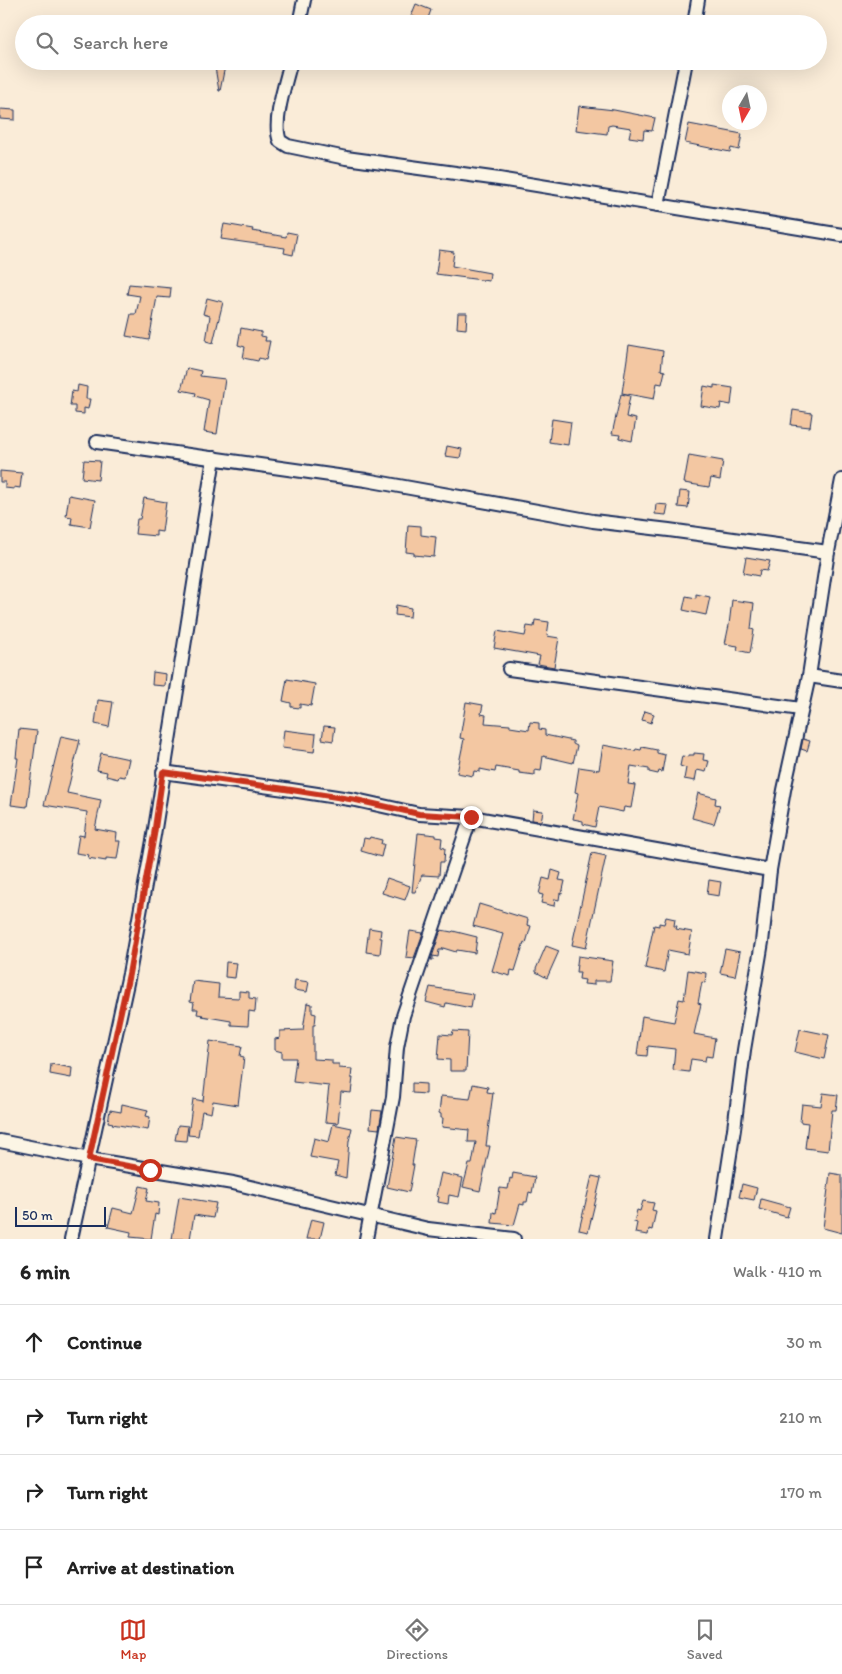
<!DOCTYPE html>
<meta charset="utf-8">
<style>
body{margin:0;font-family:Itim,sans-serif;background:#f6f6f6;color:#222}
.compass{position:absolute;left:722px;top:85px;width:45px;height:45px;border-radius:50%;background:#fff;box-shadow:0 5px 20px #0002;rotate:189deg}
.scale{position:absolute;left:15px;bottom:12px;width:91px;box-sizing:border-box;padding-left:5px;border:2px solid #1b2f5e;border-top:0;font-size:14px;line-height:18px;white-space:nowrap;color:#1b2f5e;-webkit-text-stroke:4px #fcf5e5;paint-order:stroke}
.stop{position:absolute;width:15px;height:15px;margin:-11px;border:4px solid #c8321e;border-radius:50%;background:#fff}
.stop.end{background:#c8321e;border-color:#fff;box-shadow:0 1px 5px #0008}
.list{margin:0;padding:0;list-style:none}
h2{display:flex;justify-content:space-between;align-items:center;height:65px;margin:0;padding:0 20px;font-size:21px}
h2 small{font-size:16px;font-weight:400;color:#767676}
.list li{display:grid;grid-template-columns:32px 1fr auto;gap:15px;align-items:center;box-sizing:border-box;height:75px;padding:0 20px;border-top:1px solid #e0e0e0}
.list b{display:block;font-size:19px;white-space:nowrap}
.list em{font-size:16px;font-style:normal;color:#767676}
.icon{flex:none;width:28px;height:28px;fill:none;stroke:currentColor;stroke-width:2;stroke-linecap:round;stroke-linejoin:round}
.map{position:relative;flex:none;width:842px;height:1239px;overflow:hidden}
.search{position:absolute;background:#fff;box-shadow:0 5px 20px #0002;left:15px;right:15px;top:15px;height:55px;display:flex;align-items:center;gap:12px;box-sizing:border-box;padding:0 18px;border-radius:28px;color:#767676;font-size:19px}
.sheet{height:365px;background:#fff}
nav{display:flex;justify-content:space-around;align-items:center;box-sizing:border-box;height:70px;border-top:1px solid #e0e0e0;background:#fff;font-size:14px;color:#767676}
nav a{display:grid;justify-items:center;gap:2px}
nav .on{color:#c8321e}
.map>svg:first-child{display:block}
.building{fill:#f3c7a2;stroke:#1b2f5e}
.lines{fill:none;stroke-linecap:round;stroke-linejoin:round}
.minor-casing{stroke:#1b2f5e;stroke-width:16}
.minor{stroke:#fcf5e5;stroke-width:12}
.route{stroke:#c8321e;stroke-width:6}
</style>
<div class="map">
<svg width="842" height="1239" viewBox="0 0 842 1239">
<rect width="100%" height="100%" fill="#faecd8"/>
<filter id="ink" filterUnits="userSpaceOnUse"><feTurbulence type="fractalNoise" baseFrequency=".02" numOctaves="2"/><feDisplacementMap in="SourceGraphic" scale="10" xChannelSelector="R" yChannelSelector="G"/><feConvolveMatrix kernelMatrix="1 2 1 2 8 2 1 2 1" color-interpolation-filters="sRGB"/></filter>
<g filter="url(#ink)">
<g class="building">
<path d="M416,4L431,10L427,21L411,16Z"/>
<path d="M214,61H226L220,91H219Z"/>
<path d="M579,106L614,110L655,118L652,131L644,130L643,139L629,137L631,128L612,125L608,126L607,134L576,130Z"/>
<path d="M0,109L15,110V120L0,119Z"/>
<path d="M689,124L742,134L739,150L731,148L730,152L685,143Z"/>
<path d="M224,224L253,229L252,231L286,237L287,232L297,234L293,255L284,253L285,248L221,239Z"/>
<path d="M439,250L454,252L452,266L490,273L489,281L436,274Z"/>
<path d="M129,284L171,288L170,298L157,297L149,340L126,336L131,314H136L140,296L127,294Z"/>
<path d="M207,298L223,302L213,343L206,341L210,316L203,314Z"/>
<path d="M458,313H467L466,329L457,328Z"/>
<path d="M241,328L261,332V336L266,337L265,341H270L266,360L259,358L258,361L243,358L245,347L238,345Z"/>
<path d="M629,345L663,351L661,370L665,371L662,384L657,383L654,399L622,393Z"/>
<path d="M187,368L201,371L200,376L225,379L217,434L204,432L209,400L195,396L196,393L181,390Z"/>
<path d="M78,385L87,387L86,399H90L88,409L84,408V414L75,413V406H70L72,391L77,392Z"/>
<path d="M714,385L733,388L731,405L721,403L720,409L701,406L704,386L714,388Z"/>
<path d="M621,394L630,396L626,417L636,419L632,441L619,438L620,435L612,434Z"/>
<path d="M793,410L812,413L810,427L791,425Z"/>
<path d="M552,419L571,422L568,445L549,442Z"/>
<path d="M447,446L462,449L460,458L445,456Z"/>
<path d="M689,455L723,461L720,480L711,478L709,487L684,483Z"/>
<path d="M84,460L100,461L98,480L82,478Z"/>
<path d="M0,471L22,473L20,488L14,487V489L5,488V482H0Z"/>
<path d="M680,491L690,492L688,508L678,507Z"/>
<path d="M69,495L95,500L90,527L71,524L72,517L66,516Z"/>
<path d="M144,498L166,502L162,532L156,531V536L135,534L137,519H140Z"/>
<path d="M656,504L668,505L666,515L655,514Z"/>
<path d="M408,525L421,526V535L436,537L434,557L414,555V553L406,552Z"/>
<path d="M746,557L770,561L767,571L760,570L759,576L743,573Z"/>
<path d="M696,594L710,597L706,615L683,610L686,596L696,598Z"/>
<path d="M732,600L754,603L751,629L754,630L750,653L737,650L738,646L725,644L729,625Z"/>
<path d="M396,605L411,608L410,617L395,615Z"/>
<path d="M535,620L549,622L547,636L559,638L554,667L538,664L540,656L494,648L497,631L525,636L527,626L534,627Z"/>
<path d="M153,672L166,674L165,686L152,685Z"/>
<path d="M287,679L315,684L311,706L300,704V708L291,707V703L283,701Z"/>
<path d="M98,700L113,702L109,727L95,724Z"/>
<path d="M466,702L483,705L481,714L486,715L485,723L510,725V727L529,730L530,722L539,723V729L545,730V735L573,741V744L577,746L573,763L543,756L541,771L535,770V775L519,773V771L496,767L495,772L480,769V772L474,771L473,776L457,773L464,739L460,738Z"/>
<path d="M645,711L654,714L651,723L642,720Z"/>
<path d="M324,726L335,727L333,741L322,739Z"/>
<path d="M19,729L37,731L27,807L11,805L18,758H16Z"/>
<path d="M284,730L316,734L314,752L282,748Z"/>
<path d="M61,736L80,740L67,793L101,800L95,829L117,833L116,841H120L117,859L106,858V861L88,858L89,855L76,853L79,835L84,836L87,812L44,805Z"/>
<path d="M803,739L810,741L807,751L801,749Z"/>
<path d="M603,745L635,751L636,749L641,750L642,747L657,750V753L665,755L662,772L659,771L658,774L649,772V769L631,766L628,784L635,785L631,808L624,807L623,812L599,807L595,827L583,824V821L573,819L578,793L575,792L579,767L599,770Z"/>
<path d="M101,753L129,759L125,777L119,776L118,779L106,776L107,772L97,770Z"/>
<path d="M694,753L704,754L703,760L709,761L706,772L697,770L695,781L684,779L686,768L680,766L682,756L689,757V755H694Z"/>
<path d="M698,793L716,798L715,804L720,805L714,824L692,818Z"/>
<path d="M533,810L543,811L541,821L532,820Z"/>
<path d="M418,833L436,835V837L442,838L441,847L445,848L444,862H440L439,876L422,875L415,892H412Z"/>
<path d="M370,837L382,840L381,844H384L381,857L361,851L364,838L369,839Z"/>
<path d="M592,853L606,856L586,948L572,945Z"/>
<path d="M552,870L561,873L559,880L565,881L562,894L560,893L559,900L555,899L554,906L541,903L543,895L539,894L543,878L550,880Z"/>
<path d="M387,878L410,886L405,900L382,893Z"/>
<path d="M709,880L721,882L719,896L707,894Z"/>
<path d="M479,904L528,919L527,925L531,926L526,943L524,942L515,971L511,970L510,976L492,971L503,934L473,926Z"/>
<path d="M666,917L675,919L674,926H677L676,929L692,932L688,954L668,950L664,972L645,968L654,925L659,926V923L664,924Z"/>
<path d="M369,928L381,930L380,938H382L380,954L366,952Z"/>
<path d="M441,930L452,932L453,931L477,937L475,953L457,950L456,952L443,948L442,950H439L438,957L433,956V960H431Z"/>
<path d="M410,931L423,933L414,958L406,957Z"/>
<path d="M546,946L559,951L547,978L536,972V969Z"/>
<path d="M725,949L740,952L735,976L720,973Z"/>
<path d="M578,956L613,961L610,981H594V985L584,984L585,980L579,979L580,972H576Z"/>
<path d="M226,962L237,963L235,978L225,977Z"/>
<path d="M688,970L706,973L705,983L702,982L698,1003L701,1004L694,1034L715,1038L712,1057L706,1056L705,1061L691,1059L689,1072L673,1070L675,1049L648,1046L647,1056L637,1055L642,1016L674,1022L679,999L684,1000Z"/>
<path d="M295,980L309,982L307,992L294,990Z"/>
<path d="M193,981L219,984L218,997L239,998V991L249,992V998L256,999L255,1012L249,1011L248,1026L231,1025V1021L202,1016L203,1015L197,1014L198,1009H193L194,1003L190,1002Z"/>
<path d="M430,987L473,994L471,1008L446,1003L445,1007L426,1002Z"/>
<path d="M307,1003L312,1004V1013L316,1014L315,1025H313V1059L332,1060V1064H339V1068L352,1069L351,1078H353L351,1093L341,1092L338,1123L325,1122L329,1086L293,1082L296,1058H282V1052L275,1050V1039L280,1038V1031L303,1030Z"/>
<path d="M800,1029L829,1035L824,1059L795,1052Z"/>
<path d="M453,1031L468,1032L466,1071H450V1060L438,1059L440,1034L452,1035Z"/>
<path d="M210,1041L242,1046L240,1056L244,1057L238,1105L213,1101L211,1113L202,1111L198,1136L188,1135L193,1099L203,1101Z"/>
<path d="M51,1064L72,1068L71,1078L50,1074Z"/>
<path d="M412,1083L426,1084V1094L412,1093Z"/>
<path d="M473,1084L488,1087L487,1092L493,1093L486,1146H490L480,1191L463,1187L469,1164H472L476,1142H468L469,1130L442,1127L443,1118H441V1114L439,1113L441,1096L470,1099Z"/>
<path d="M823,1093L838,1095L836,1110H832L828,1151L805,1148L808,1123L800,1122L802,1104L821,1106Z"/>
<path d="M122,1104L148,1110L146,1116L150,1117L148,1130L112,1124L113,1123L108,1122L110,1110L121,1112Z"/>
<path d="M372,1110L382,1111L379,1129L370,1128Z"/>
<path d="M333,1124L352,1128L349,1141L346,1178L335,1175L338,1162L310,1157L314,1138L329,1142Z"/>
<path d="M178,1125L188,1126L186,1141L175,1140Z"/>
<path d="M396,1137L416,1140L412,1165H414L409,1192L387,1187Z"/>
<path d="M441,1173L463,1178L459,1197L449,1195L448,1204L438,1202L439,1197L436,1196Z"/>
<path d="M513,1173L535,1177L532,1193L529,1192L527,1202H524V1205L520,1204L514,1225L492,1223L493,1212L496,1213L500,1188L508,1189L510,1178L512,1179Z"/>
<path d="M830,1173L842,1175V1233L823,1228Z"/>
<path d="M592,1176L601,1178L588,1232L579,1230Z"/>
<path d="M742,1184L757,1188L754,1200L739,1197Z"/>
<path d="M140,1186L149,1188L146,1201L159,1203L158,1215L155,1214L151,1239L130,1237L131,1232L108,1227L113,1208L133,1213Z"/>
<path d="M179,1197L216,1203L213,1218L194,1215L190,1239H172Z"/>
<path d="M761,1199L790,1207L787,1217L759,1209Z"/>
<path d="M643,1201L654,1203L652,1210L656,1211L652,1230L649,1229L648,1235L635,1233L637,1223L634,1222L637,1210L640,1211Z"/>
<path d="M311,1219L324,1222L320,1239H306Z"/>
</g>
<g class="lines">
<g class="minor-casing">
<g id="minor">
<path d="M299,24L304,0"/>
<path d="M694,24L698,0"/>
<path d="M291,61C286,82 272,122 280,141L288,146L346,158L499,179L842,235"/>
<path d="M658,205L686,61"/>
<path d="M97,442L366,480L593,521L669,530L828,552"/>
<path d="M509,669L801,709"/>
<path d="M809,676L842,681"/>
<path d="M163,772L285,789L356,800L419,814L471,817L770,870"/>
<path d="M0,1141L89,1159L233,1183L428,1229L514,1239"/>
<path d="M71,1239L129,974L154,835L214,458"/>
<path d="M366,1239L393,1097L397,1047L403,1016L471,817"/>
<path d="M717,1239L734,1129L744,1050L762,942L770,870L784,790L809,676L828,552L842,480"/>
</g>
</g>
<use href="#minor" class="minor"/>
</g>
</g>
<g class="lines" filter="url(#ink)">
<path class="route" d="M150,1170L89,1159L129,974L154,835L163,772L285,789L356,800L419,814L471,817"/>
</g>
</svg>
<svg class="compass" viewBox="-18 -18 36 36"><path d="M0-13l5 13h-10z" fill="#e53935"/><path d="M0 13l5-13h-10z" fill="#767676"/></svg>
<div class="scale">50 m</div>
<div class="stop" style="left:150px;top:1170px"></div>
<div class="stop end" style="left:471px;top:817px"></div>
<div class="search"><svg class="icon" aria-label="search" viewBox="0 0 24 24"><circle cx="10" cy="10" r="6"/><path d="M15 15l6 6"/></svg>Search here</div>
</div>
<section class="sheet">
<h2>6 min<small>Walk · 410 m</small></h2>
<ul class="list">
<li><svg class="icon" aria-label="ahead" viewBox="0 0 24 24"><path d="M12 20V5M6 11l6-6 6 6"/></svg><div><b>Continue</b></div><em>30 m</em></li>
<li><svg class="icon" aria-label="right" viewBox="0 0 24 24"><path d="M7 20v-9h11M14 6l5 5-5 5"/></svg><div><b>Turn right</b></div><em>210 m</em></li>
<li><svg class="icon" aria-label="right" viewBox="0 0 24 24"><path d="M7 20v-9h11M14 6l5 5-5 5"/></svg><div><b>Turn right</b></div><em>170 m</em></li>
<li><svg class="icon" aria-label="arrive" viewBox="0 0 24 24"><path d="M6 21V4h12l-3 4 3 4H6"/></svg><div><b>Arrive at destination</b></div></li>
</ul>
</section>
<nav>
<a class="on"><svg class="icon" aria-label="map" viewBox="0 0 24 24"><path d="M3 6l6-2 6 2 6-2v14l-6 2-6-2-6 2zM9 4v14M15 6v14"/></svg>Map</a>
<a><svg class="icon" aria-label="directions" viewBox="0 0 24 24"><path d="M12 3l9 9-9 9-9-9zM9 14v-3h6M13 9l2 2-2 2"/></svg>Directions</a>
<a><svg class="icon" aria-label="saved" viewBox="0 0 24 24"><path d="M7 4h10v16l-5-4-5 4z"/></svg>Saved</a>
</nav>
